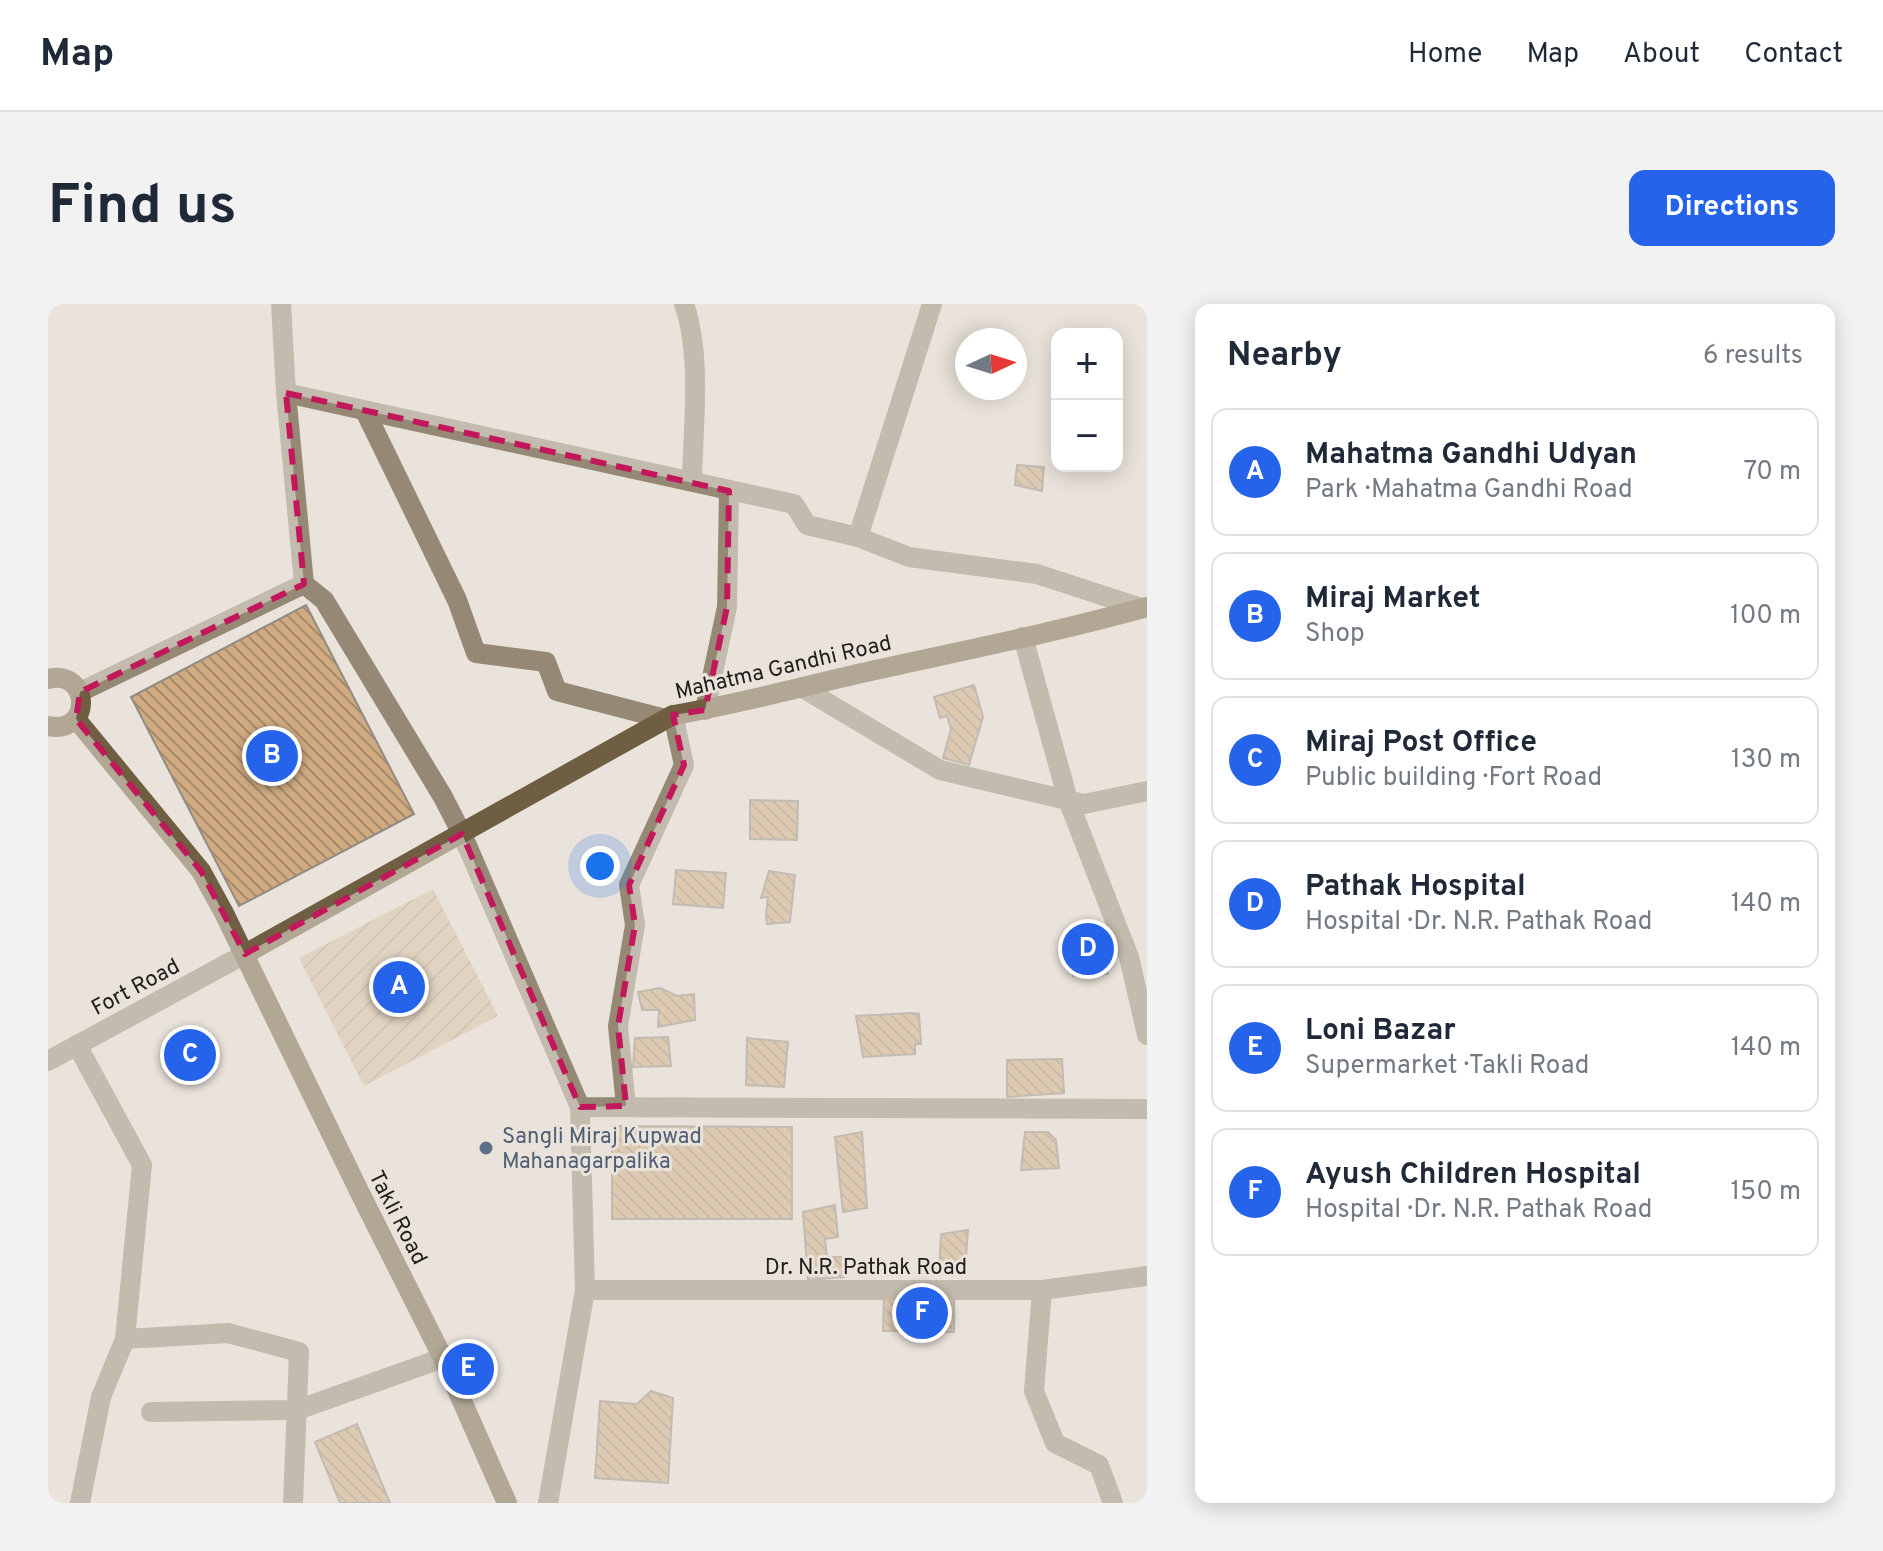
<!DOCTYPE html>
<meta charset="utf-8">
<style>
body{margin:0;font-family:Overpass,sans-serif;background:#f2f2f3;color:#1f2937}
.controls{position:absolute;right:24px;top:24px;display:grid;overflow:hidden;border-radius:16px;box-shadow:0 4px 20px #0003}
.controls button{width:72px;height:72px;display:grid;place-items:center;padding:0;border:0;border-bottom:2px solid #e0e1e3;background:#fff;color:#1f2937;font:40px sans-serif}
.compass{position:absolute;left:907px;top:24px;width:72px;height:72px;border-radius:50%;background:#fff;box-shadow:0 4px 20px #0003;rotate:86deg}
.you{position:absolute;left:552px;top:562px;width:28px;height:28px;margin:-20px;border:6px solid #fff;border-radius:50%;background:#1a73e8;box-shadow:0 0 0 12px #1a73e833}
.badge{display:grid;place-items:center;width:52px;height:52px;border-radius:50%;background:#2563eb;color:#fff;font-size:26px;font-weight:700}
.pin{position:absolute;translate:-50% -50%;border:4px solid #fff;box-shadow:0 2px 8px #0006}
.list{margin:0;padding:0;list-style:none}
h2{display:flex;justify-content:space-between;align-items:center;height:104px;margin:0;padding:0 32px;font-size:34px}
h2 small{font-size:26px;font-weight:400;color:#747a83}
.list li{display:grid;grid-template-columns:52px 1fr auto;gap:24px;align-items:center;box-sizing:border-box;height:128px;margin:0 16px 16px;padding:0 16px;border:2px solid #e0e1e3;border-radius:16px}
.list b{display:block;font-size:30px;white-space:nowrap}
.list p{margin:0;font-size:26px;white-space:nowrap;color:#747a83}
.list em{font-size:26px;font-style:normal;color:#747a83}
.map{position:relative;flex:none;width:1099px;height:1199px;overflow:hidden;border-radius:16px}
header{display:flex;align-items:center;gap:48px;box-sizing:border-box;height:112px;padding:0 40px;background:#fff;border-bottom:2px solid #e0e1e3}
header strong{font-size:38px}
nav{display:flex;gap:44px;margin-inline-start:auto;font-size:28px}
.intro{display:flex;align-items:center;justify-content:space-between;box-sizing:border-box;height:192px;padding:0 48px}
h1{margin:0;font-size:56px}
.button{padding:20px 36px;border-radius:16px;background:#2563eb;color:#fff;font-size:28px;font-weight:700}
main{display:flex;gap:48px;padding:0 48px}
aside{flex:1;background:#fff;border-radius:16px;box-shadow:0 4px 20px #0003}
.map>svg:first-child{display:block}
.garden{fill:url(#garden-furrows)}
.building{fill:url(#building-back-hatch);stroke:#918b84;stroke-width:2}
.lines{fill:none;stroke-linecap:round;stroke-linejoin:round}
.minor{stroke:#958976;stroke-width:20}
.secondary{stroke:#6f5e41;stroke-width:20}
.marked{fill:none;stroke:#c2185b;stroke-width:6;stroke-dasharray:16 10;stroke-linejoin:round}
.service-dot{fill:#5c6f8a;stroke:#eae3db;stroke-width:3}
.labels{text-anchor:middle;stroke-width:6;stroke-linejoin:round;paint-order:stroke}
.street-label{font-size:22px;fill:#1f1c1a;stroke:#eae3db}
.service-label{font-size:22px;fill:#4e5e75;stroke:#eae3db;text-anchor:start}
</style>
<header>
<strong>Map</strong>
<nav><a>Home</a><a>Map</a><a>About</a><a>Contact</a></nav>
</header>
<div class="intro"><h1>Find us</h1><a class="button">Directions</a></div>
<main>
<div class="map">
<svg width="1099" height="1199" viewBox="0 0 1099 1199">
<defs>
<pattern id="garden-furrows" width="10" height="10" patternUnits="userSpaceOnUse" patternTransform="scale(2)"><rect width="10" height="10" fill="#d8bea3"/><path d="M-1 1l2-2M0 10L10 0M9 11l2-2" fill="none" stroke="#b9a38c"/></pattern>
<pattern id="building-back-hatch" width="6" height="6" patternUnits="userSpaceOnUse" patternTransform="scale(2)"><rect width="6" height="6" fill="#d0ab82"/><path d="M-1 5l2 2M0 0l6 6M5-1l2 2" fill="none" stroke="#a88a6a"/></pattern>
</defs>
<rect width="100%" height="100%" fill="#eae3db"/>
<path class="garden" d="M385,585L450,712L316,782L251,654Z"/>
<g class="building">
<path d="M969,161L996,163L994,187L967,181Z"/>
<path d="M258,301L366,510L191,602L83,393Z"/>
<path d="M926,381L935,413L921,461L895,454L903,425L899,412L892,414L886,393Z"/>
<path d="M702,496L750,497L749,536L702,535Z"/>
<path d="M628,566L678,569L675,604L625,600Z"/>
<path d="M721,567L747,571L742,618L719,620L718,611L720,593L713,594Z"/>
<path d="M1057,623L1060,670L1025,672L1022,625Z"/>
<path d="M612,684L629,692L646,690L647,716L610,723L611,706H594L590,688Z"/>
<path d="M864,709L871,710L873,740H867V750L815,753L808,712Z"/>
<path d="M620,733L623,762L585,763L587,734Z"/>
<path d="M699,734L740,738L736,783L698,781Z"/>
<path d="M1014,755L1016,789L959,793V756Z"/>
<path d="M564,822L744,823V915H564Z"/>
<path d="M814,828L819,904L795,908L787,833Z"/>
<path d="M977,828H1000L1008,836L1011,864L973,866Z"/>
<path d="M787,901L790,933L777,935L779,953H796V973L760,976L755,908Z"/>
<path d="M920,926L917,967H891L893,930Z"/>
<path d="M836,993L906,994V1028L835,1027Z"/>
<path d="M603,1087L625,1094L620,1179L547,1174L552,1097L589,1100Z"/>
<path d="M309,1120L342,1199H292L267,1138Z"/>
</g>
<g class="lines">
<g class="minor">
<path d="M233,0L238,89L256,280"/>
<path d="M636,0C654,51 645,123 644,177"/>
<path d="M238,89L746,200L759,221L810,233L861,253L989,270L1093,304"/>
<path d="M317,107L409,296L428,349L498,358L509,387L617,415"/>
<path d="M810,233L884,0"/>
<path d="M975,333L1020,496L1081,653L1099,731"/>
<path d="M753,383L892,466L1036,500L1099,487"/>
<path d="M32,388L256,280L276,296L395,493L414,530L532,803L1099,805"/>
<path d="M657,406L679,303L681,187"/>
<path d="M29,741L94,861L77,1035L53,1093L32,1199"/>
<path d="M0,757L197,650"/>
<path d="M578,802L570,722L587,621L581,581L636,461L625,411"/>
<path d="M537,986H994L1099,972"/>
<path d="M994,986L986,1087L1007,1139L1051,1161L1065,1199"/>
<path d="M77,1035L180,1029L251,1048L245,1199"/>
<path d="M103,1108L249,1106L395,1054"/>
<path d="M500,1199L537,986L532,803"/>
</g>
<g class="secondary">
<path d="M0,375C42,364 46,431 0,422"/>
<path d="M28,415L153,567L176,609L312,889L395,1054L459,1199"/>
<path d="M197,650L625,411C693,400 759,381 827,366C918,346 1009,328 1099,303"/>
</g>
</g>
<path d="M0 0H1099V1199H0ZM238,89L681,187L679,303L657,406L625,411L636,461L581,581L587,621L570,722L578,802L532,803L414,530L197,650L153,567L28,415L32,388L256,280Z" fill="#eae3db" fill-opacity=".55" fill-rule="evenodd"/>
<path class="marked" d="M238,89L681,187L679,303L657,406L625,411L636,461L581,581L587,621L570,722L578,802L532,803L414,530L197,650L153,567L28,415L32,388L256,280Z"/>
<circle class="service-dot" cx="438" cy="844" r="8"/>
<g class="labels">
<g class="street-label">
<text transform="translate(735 362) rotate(-13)" y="8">Mahatma Gandhi Road</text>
<text transform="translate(87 682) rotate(-28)" y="8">Fort Road</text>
<text transform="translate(351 913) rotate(63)" y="8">Takli Road</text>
<text x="818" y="970">Dr. N.R. Pathak Road</text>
</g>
<g class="service-label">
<text x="454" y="839">Sangli Miraj Kupwad<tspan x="454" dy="25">Mahanagarpalika</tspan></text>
</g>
</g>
</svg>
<div class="controls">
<button>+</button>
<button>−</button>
</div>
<svg class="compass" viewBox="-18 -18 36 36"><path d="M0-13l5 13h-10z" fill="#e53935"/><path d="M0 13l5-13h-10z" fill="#747a83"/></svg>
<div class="you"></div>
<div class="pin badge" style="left:351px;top:683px">A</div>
<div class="pin badge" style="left:224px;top:452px">B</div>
<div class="pin badge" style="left:142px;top:751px">C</div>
<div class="pin badge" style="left:1040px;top:645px">D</div>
<div class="pin badge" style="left:420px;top:1065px">E</div>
<div class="pin badge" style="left:874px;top:1009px">F</div>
</div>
<aside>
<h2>Nearby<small>6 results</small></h2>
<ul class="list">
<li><span class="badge">A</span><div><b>Mahatma Gandhi Udyan</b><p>Park · Mahatma Gandhi Road</p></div><em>70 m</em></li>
<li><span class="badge">B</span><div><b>Miraj Market</b><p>Shop</p></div><em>100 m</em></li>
<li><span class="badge">C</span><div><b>Miraj Post Office</b><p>Public building · Fort Road</p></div><em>130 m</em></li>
<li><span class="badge">D</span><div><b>Pathak Hospital</b><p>Hospital · Dr. N.R. Pathak Road</p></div><em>140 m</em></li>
<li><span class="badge">E</span><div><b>Loni Bazar</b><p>Supermarket · Takli Road</p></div><em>140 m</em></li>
<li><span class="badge">F</span><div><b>Ayush Children Hospital</b><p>Hospital · Dr. N.R. Pathak Road</p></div><em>150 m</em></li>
</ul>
</aside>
</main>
